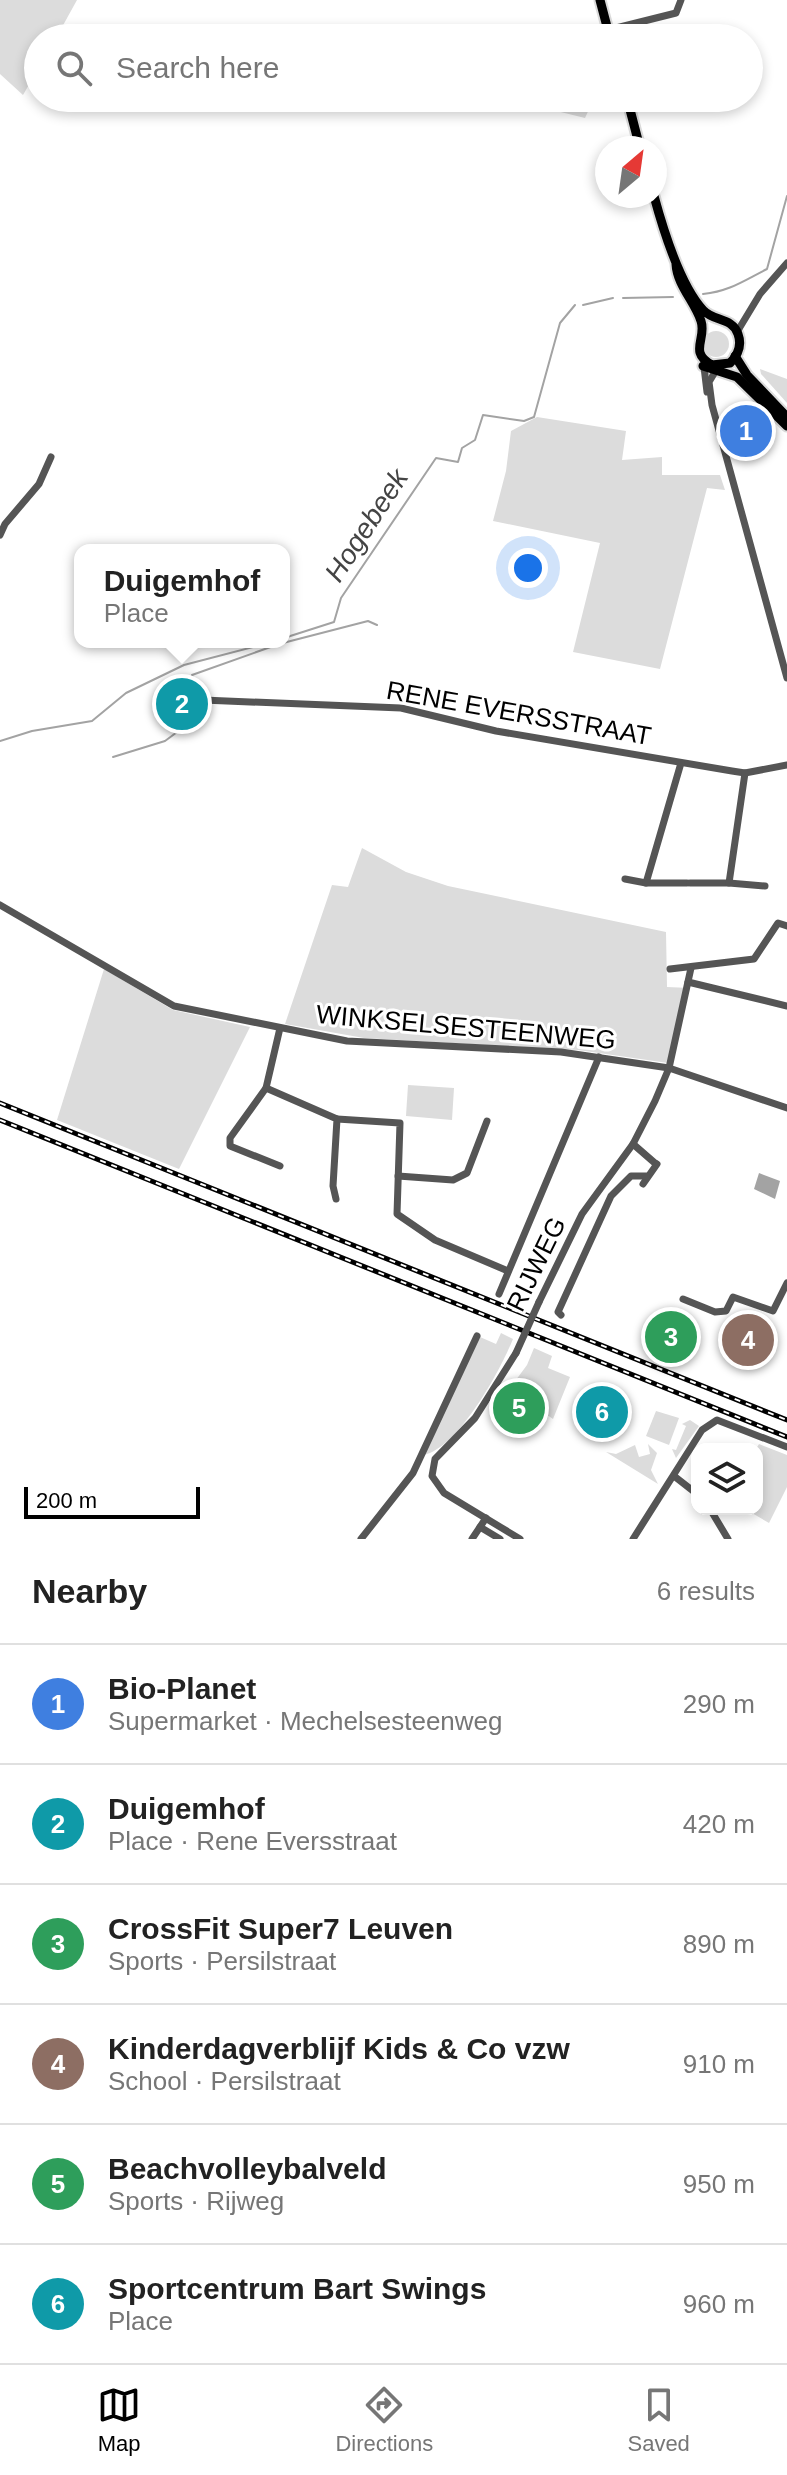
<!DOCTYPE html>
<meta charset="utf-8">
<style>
body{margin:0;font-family:Helvetica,sans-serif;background:#f2f2f2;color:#222}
.controls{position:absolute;right:24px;bottom:24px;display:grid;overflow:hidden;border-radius:16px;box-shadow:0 4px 12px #0003}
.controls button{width:72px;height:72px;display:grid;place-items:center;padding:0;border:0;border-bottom:2px solid #e0e0e0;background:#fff;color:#222;font:40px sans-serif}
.compass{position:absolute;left:595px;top:136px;width:72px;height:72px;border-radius:50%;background:#fff;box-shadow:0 4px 12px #0003;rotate:29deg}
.scale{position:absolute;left:24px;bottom:20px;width:176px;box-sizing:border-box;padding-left:8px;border:4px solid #000;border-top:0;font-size:22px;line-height:28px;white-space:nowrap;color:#000;-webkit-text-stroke:6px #fff;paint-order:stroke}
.you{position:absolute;left:528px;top:568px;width:28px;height:28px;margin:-20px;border:6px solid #fff;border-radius:50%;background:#1a73e8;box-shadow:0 0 0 12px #1a73e833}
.badge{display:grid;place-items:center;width:52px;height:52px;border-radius:50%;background:#000;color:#fff;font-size:26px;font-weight:700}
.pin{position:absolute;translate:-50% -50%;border:4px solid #fff;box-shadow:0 2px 8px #0006}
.popup{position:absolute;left:74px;top:544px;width:216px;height:104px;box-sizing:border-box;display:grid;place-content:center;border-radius:16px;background:#fff;filter:drop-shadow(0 2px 6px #0005);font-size:26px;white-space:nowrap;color:#767676}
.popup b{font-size:30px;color:#222}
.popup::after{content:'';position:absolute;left:50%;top:100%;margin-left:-16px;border:16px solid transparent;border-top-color:#fff}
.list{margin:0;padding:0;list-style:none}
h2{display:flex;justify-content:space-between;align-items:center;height:104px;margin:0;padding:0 32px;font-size:34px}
h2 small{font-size:26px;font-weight:400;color:#767676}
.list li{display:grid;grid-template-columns:52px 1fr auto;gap:24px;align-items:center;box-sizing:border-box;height:120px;padding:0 32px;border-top:2px solid #e0e0e0}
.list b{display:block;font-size:30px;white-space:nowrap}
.list p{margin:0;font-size:26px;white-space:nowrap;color:#767676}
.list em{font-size:26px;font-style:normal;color:#767676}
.icon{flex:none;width:44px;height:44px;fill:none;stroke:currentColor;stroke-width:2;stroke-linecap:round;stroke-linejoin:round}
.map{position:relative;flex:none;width:787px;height:1539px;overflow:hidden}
.search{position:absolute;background:#fff;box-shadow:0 4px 12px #0003;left:24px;right:24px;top:24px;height:88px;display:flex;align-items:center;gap:20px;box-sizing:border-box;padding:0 28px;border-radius:44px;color:#767676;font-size:30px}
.sheet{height:824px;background:#fff}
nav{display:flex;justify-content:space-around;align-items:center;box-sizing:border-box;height:112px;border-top:2px solid #e0e0e0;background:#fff;font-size:22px;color:#767676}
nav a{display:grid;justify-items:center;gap:4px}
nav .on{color:#000}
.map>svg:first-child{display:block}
.green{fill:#dcdcdc}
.water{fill:#a3a3a3}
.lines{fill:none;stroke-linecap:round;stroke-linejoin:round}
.stream{stroke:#a3a3a3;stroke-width:2}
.major-casing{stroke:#dbdbdb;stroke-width:13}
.minor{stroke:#555;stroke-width:7}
.major{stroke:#000;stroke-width:9}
.rail-casing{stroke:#000;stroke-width:5}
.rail{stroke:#fff;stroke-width:2;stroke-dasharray:6;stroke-linecap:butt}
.minor-bridge{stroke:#555;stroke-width:7}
.labels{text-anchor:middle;stroke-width:6;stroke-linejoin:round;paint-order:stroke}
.street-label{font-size:26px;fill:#000;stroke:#fff}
.water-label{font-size:28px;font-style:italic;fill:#444;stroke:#fff}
</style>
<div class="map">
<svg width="787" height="1539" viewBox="0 0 787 1539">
<rect width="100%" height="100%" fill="#fff"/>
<g class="green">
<path d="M0,0H77L56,38H38V69L23,95L0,74Z"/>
<path d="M504,98H578L591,105L585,118Z"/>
<circle cx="716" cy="344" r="13"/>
<path d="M760,369L787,379V403L761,374Z"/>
<path d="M537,417L626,431L622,460L662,457V475H720L725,490L707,488L660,669L573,652L600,543L493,521L506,471L511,431Z"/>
<path d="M362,848L406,872L448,886L666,932L667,987L690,988L668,1063L578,1050L364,1038L285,1024L332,885L348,887Z"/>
<path d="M104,969L173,1010L250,1027L179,1169L57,1120Z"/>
<path d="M408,1085L454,1088L452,1120L406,1116Z"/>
<path d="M501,1333L513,1339C500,1371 459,1447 424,1455L480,1337L496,1344Z"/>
<path d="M534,1348L552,1356L548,1368L570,1377L553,1419L540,1410L521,1428L493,1411L527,1365Z"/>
<path d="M656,1411L679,1418L669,1445L646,1436Z"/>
<path d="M690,1420L699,1426L676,1458L672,1449L676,1450L686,1426L682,1424Z"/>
<path d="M648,1444L657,1453L651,1470L658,1484L606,1452L616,1454L635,1445L639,1457L650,1454Z"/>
<path d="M759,1444L787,1455V1487L769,1523L745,1509H757L756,1449Z"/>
</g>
<path class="water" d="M759,1173L780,1181L775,1199L754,1189Z"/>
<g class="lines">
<g class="stream">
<path d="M703,294C730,291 743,281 767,269L787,196"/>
<path d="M623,298L673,297"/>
<path d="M583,305L613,298"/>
<path d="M284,638L334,622L341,598L436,458L458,462L462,448L475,440L483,415L524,421L534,417L560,323L575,305"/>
<path d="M197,697L192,675L279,644L368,621L377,625"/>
<path d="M0,741L32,731L92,721L126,693L184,665L272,642"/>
<path d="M113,757L165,741L192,721"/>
</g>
<g class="major-casing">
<g id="major">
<path d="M600,0L610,38"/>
<path d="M627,98L640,148"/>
<path d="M654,196C663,229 680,285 703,310C714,322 732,317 738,334C742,345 738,355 730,363L712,365C688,352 707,339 701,321C695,302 677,285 676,264"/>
<path d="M735,356L747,375L787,417"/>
<path d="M703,366L737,377L787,426"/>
</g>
</g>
<g class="minor">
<path d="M608,30L676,13L681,0"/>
<path d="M737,332L760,294L787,263"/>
<path d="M704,367L707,392"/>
<path d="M715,372L709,382L712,405L787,678"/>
<path d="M0,535L5,524L39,484L51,457"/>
<path d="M194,703L203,700L401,708L496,731L732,771L745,773L787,765"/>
<path d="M625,879L646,883L681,763"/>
<path d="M646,883H687"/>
<path d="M690,883H729L745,773"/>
<path d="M729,883L765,886"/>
<path d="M0,905L174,1006L347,1041L561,1052L669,1068L787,1108"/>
<path d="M670,969L754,959L778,923L787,926"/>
<path d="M688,982L787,1006"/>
<path d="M266,1088L337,1119L333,1186L336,1199"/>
<path d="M337,1119L400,1123L397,1214L435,1240L508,1271"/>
<path d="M633,1144L656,1164"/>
<path d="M280,1166L230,1146V1138L266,1088L280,1028"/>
<path d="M398,1176L453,1180L467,1173L487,1121"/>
<path d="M643,1184L657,1164"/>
<path d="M499,1294L599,1057"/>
<path d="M683,1299L715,1312L726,1311L733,1297L773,1311L787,1283"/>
<path d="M539,1302L582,1214L633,1144L655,1101L669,1068L691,968"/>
<path d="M561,1315L558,1312L611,1196L631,1176H646"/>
<path d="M516,1353L475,1418L435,1459L432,1476L444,1493L520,1539"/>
<path d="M674,1476L697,1494"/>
<path d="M710,1509L728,1539"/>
<path d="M480,1527L500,1539"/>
<path d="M361,1539L413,1473L477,1336"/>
<path d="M472,1539L486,1518"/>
<path d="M633,1539L702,1430L717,1420L787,1447"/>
</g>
<use href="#major" class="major"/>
<g class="rail-casing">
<g id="rail">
<path d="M0,1103L787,1420"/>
<path d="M0,1120L787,1437"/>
</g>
</g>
<use href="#rail" class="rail"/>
<path class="minor-bridge" d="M516,1353L539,1302"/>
</g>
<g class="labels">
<g class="street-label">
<text transform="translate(519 713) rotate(10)" y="9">RENE EVERSSTRAAT</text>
<text transform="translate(466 1027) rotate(5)" y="9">WINKSELSESTEENWEG</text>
<text transform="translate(536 1264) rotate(-64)" y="9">RIJWEG</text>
</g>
<g class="water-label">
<text transform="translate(366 525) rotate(-57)" y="10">Hogebeek</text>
</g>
</g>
</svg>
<div class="controls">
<button><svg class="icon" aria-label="layers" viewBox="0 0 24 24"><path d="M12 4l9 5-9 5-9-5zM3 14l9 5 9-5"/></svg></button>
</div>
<svg class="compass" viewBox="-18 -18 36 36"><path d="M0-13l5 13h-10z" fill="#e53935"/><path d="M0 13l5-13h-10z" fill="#767676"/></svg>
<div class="scale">200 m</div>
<div class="you"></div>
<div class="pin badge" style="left:746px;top:431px;background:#3f7fe0">1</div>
<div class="pin badge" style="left:182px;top:704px;background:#0f9aa8">2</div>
<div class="popup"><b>Duigemhof</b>Place</div>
<div class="pin badge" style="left:671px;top:1337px;background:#2e9e5b">3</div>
<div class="pin badge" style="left:748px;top:1340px;background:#8d6e63">4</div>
<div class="pin badge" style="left:519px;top:1408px;background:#2e9e5b">5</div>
<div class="pin badge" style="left:602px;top:1412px;background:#0f9aa8">6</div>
<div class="search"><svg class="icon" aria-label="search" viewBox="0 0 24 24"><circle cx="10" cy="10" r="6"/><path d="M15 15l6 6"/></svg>Search here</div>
</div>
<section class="sheet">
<h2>Nearby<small>6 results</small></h2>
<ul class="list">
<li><span class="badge" style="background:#3f7fe0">1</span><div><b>Bio-Planet</b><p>Supermarket · Mechelsesteenweg</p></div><em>290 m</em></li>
<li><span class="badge" style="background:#0f9aa8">2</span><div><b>Duigemhof</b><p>Place · Rene Eversstraat</p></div><em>420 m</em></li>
<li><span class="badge" style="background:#2e9e5b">3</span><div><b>CrossFit Super7 Leuven</b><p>Sports · Persilstraat</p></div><em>890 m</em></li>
<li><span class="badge" style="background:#8d6e63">4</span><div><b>Kinderdagverblijf Kids &amp; Co vzw</b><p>School · Persilstraat</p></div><em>910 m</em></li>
<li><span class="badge" style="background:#2e9e5b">5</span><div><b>Beachvolleybalveld</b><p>Sports · Rijweg</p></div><em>950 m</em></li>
<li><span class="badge" style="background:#0f9aa8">6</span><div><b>Sportcentrum Bart Swings</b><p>Place</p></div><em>960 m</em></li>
</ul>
</section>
<nav>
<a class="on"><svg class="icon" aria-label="map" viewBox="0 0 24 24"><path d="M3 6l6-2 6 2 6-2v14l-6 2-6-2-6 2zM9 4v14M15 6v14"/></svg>Map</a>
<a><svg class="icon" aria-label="directions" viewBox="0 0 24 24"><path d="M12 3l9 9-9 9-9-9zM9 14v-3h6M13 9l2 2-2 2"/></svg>Directions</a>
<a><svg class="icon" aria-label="saved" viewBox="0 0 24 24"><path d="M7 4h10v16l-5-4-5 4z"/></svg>Saved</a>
</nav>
